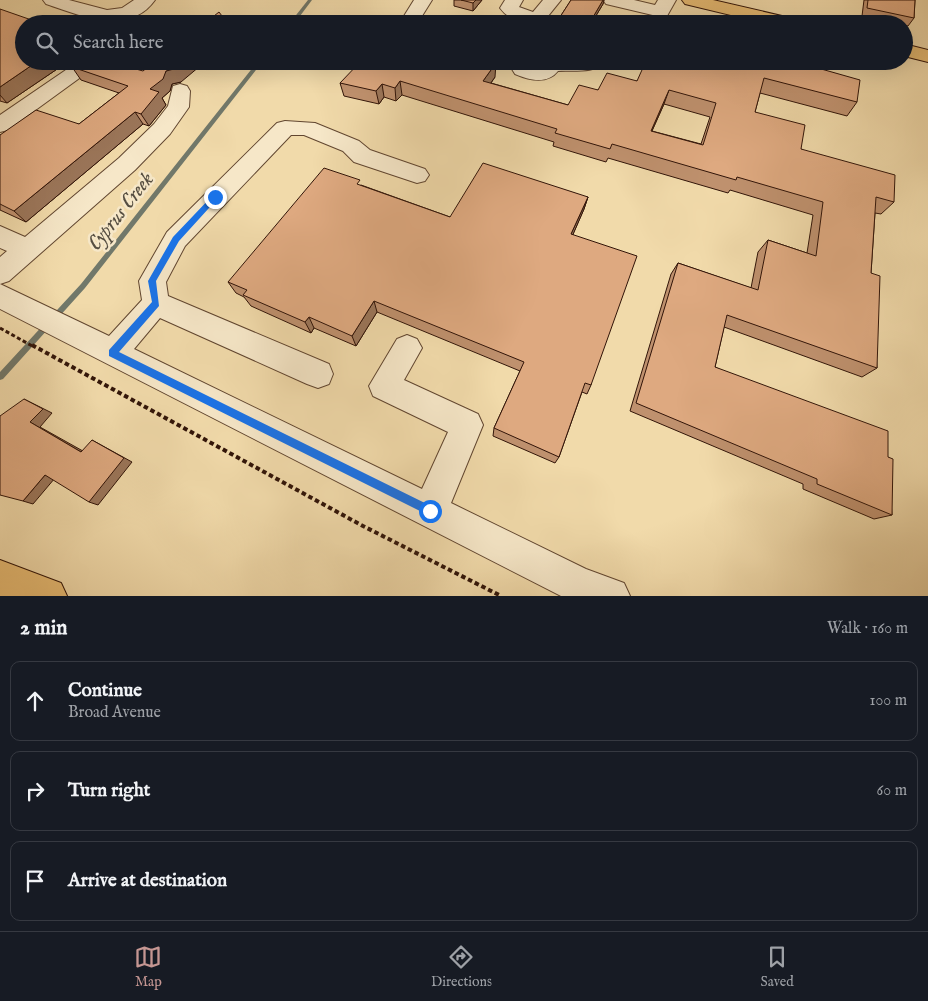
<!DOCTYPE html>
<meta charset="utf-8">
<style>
body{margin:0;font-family:"IM FELL English",serif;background:#242831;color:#f1f3f6}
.stop{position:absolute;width:15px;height:15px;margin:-11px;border:4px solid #1a73e8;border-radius:50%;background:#fff}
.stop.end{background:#1a73e8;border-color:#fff;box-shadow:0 1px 5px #0008}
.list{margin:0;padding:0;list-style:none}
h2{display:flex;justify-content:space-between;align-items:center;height:65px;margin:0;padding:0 20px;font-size:21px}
h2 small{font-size:16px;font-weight:400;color:#9ea1a6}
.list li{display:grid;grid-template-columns:32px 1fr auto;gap:15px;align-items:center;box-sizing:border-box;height:80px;margin:0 10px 10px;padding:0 10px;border:1px solid #363941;border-radius:10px}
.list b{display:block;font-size:19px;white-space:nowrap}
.list p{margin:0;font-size:16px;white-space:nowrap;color:#9ea1a6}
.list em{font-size:16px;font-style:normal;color:#9ea1a6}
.icon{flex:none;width:28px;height:28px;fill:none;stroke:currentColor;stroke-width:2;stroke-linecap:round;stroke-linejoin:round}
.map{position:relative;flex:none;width:928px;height:596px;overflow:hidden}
.search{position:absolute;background:#171b24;box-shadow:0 5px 20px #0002;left:15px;right:15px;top:15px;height:55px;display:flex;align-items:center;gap:12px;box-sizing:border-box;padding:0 18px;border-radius:28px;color:#9ea1a6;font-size:19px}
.sheet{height:335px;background:#171b24}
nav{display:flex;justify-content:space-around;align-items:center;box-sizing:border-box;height:70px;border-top:1px solid #363941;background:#171b24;font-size:14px;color:#9ea1a6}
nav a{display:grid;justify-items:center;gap:2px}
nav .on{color:#c59692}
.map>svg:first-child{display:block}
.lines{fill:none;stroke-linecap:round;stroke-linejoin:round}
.stream{fill:#71786a;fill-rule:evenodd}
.minor-casing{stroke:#614630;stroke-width:2}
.major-casing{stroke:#311408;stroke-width:2}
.path-far1{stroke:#311408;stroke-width:3;stroke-dasharray:4 2.5;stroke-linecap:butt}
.path{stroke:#311408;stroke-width:4;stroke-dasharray:4.5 3;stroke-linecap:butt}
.minor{fill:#f6e7c8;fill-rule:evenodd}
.major{fill:#e8bd75;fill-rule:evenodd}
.wall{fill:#bf916e;stroke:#311408;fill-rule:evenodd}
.shaded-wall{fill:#9b765a;stroke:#311408}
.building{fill:#dea980;stroke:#311408;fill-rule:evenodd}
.route{fill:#1a73e8}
.labels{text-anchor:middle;stroke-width:5;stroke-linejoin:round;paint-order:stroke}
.water-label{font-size:21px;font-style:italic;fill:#564e41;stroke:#f6e7c8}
</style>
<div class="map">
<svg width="928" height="596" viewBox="0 0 928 596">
<rect width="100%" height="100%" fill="#f1daaa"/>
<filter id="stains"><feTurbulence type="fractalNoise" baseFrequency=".004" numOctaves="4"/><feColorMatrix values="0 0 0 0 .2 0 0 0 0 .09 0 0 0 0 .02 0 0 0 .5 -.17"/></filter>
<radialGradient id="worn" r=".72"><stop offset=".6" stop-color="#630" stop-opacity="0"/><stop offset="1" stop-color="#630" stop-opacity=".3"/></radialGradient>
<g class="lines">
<g class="stream">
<path d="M308,0H312L294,24H289Z"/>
<path d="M258,61H263L85,288L3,379L0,380V372L81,284Z"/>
</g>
<g class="minor-casing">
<g id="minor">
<path d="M43,0H69L107,10L122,8L134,0H155C129,37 79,15 46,4Z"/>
<path d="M414,0H432L417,24H399Z"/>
<path d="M505,0H523L519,7L533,12L543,0H561L544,21C529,25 510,22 500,8Z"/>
<path d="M603,0H634L655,5L658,0H676L667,16L661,17L606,4Z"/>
<path d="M79,61H103L8,130L0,132V115Z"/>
<path d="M507,61H527L530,66L538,68L546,61H606C597,74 571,70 558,71C547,85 529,80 515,74Z"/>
<path d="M180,84L187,86L190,91L189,107L170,134L135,170L9,281L0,284V257L7,251L0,248V226L25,237L119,158L154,124L168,106L173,86Z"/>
<path d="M285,121L315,123L359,141L370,150L425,169L429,175L425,181L417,183L354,162L343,151L304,135H291L185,246L166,282L168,296L329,364L333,374L329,384L318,388L307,384L160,318L134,349L422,489L448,432L373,396L369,386L397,339L407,335L417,339L422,348L404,380L478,414L483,425L451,503L586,569L624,583L630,596H561L0,309V284L109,336L142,300L139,281L167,232L277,123Z"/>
</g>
</g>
<g class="major-casing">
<g id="major">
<path d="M682,0H713L799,20L801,24H768L685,4Z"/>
<path d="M904,44L928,50V62L904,56Z"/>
<path d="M0,560L61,583L67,596H0Z"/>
</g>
</g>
<path class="path-far1" d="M0,328L34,347"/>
<path class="path" d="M32,345L363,526L501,596"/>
<use href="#minor" class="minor"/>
<use href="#major" class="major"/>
</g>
<g class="wall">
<path d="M454,0H482L473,11L454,6Z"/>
<path d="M571,0H604L603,4L591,24H559L560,17Z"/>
<path d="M864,0H915L914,18L908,26L904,25V24H899L862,16Z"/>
<path d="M0,9L24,61H69L7,103L0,101Z"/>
<path d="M793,61L857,102L847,116L760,93L755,112L801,149L894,202L881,214L875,213L871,273L877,368L862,377L724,327L715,367L888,457L892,515L874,519L803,489V484L630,411L671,274L678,263L751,288L758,252L768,240L807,253L813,215L730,190L728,193L608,158L606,162L553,146L554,142L402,95L396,101L384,97L379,104L344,96L340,83L495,77L491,83L568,105L598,90L637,81ZM664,104L710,117L701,144L652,131Z"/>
<path d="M72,67L181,82L172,84L170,91L162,98L166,105L149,126L143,124L26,222L0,210V135L79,124L119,93L81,80Z"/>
<path d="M361,185L450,217L588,197L584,209L573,234L591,385L587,394L582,392L559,457L555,463L493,436L494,428L520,371L377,312L356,346L314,328L311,333L251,306L244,297L236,293L228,282Z"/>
</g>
<g class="shaded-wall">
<path d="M476,0H482L473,11V3Z"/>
<path d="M603,0H604L603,4L591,24H589Z"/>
<path d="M38,61H69L7,103L0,95V87Z"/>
<path d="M184,61H206L181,82L172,84L170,91L162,98L166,105L149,126L141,114L150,89L166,71Z"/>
<path d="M496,63L495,77L483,94V81Z"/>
<path d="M400,81L402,95L396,101L395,88Z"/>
<path d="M382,84L384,97L379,104L376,91Z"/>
<path d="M669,90L664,104L646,144L651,131Z"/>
<path d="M135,112L143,124L26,222L14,211Z"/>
<path d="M588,197L584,209L568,246L571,234Z"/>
<path d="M374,301L377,312L356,346L352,336Z"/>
<path d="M309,317L314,328L311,333L305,322Z"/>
<path d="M24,399L52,413L40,427L90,455L81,452L30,422Z"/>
<path d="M92,440L132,462L98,505L89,502Z"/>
<path d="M45,475L55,478L33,504L23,501Z"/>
</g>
<g class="building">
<path d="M461,0H476L473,3Z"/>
<path d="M571,0H603L589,24L560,17Z"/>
<path d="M868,0H915L914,18L867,8Z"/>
<path d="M0,9L43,24H24V61H38L0,87Z"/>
<path d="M219,12L228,24H204Z"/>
<path d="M729,16L761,24H727Z"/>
<path d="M663,21L675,24H662Z"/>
<path d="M80,61H108L143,71L155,61H184L174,69L166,71L163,79L150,89L159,92L141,114L135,112L14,211L0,204V135L36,110L79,124L128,86L72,67Z"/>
<path d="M361,61H489L496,63L483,81L568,105L579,85L598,90L607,73L637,81L646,61H793L860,80L857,102L764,78L755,112L805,125L801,149L895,175L894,202L876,197L871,273L880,276L877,368L727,315L715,367L888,431V457L893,459L892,515L817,484V479L636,403L678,263L758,290L768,240L816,256L823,202L737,177L736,180L612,144L610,149L555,133L557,129L400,81L395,88L382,84L376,91L340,83ZM669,90L716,103L703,145L651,131Z"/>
<path d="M483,163L588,197L571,234L637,256L591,385L585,383L559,457L494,428L524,362L374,301L352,336L309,317L305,322L243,295L247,290L228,282L324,168L360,180L357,184L450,217Z"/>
<path d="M24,399L43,409L30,422L81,452L92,440L124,458L89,502L45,475L23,501L0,495V416Z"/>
</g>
<path class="route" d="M213,195L219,197L179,241L156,281L159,306L119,352L433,507V514H426L109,356V350L152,302L148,281L173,237Z"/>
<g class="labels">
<g class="water-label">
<text transform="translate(120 211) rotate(-52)" y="7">Cyprus Creek</text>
</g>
</g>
<rect width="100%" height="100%" filter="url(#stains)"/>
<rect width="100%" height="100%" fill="url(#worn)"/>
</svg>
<div class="stop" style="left:430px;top:511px"></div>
<div class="stop end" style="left:215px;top:197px"></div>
<div class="search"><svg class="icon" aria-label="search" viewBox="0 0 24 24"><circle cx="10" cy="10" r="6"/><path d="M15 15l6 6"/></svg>Search here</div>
</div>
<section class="sheet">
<h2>2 min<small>Walk · 160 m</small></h2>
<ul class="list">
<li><svg class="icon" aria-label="ahead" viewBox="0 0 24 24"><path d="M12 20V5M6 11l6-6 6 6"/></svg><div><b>Continue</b><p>Broad Avenue</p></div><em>100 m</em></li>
<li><svg class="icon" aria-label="right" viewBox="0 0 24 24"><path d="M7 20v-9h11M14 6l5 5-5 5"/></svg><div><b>Turn right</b></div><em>60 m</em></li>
<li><svg class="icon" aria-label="arrive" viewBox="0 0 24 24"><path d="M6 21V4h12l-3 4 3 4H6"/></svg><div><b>Arrive at destination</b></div></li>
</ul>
</section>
<nav>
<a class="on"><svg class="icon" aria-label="map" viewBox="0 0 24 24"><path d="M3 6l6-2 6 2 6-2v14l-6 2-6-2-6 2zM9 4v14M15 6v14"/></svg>Map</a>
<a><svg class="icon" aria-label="directions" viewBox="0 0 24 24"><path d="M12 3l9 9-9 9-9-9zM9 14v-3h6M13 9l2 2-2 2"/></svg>Directions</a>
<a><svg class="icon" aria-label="saved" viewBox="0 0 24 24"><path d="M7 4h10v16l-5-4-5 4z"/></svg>Saved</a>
</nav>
